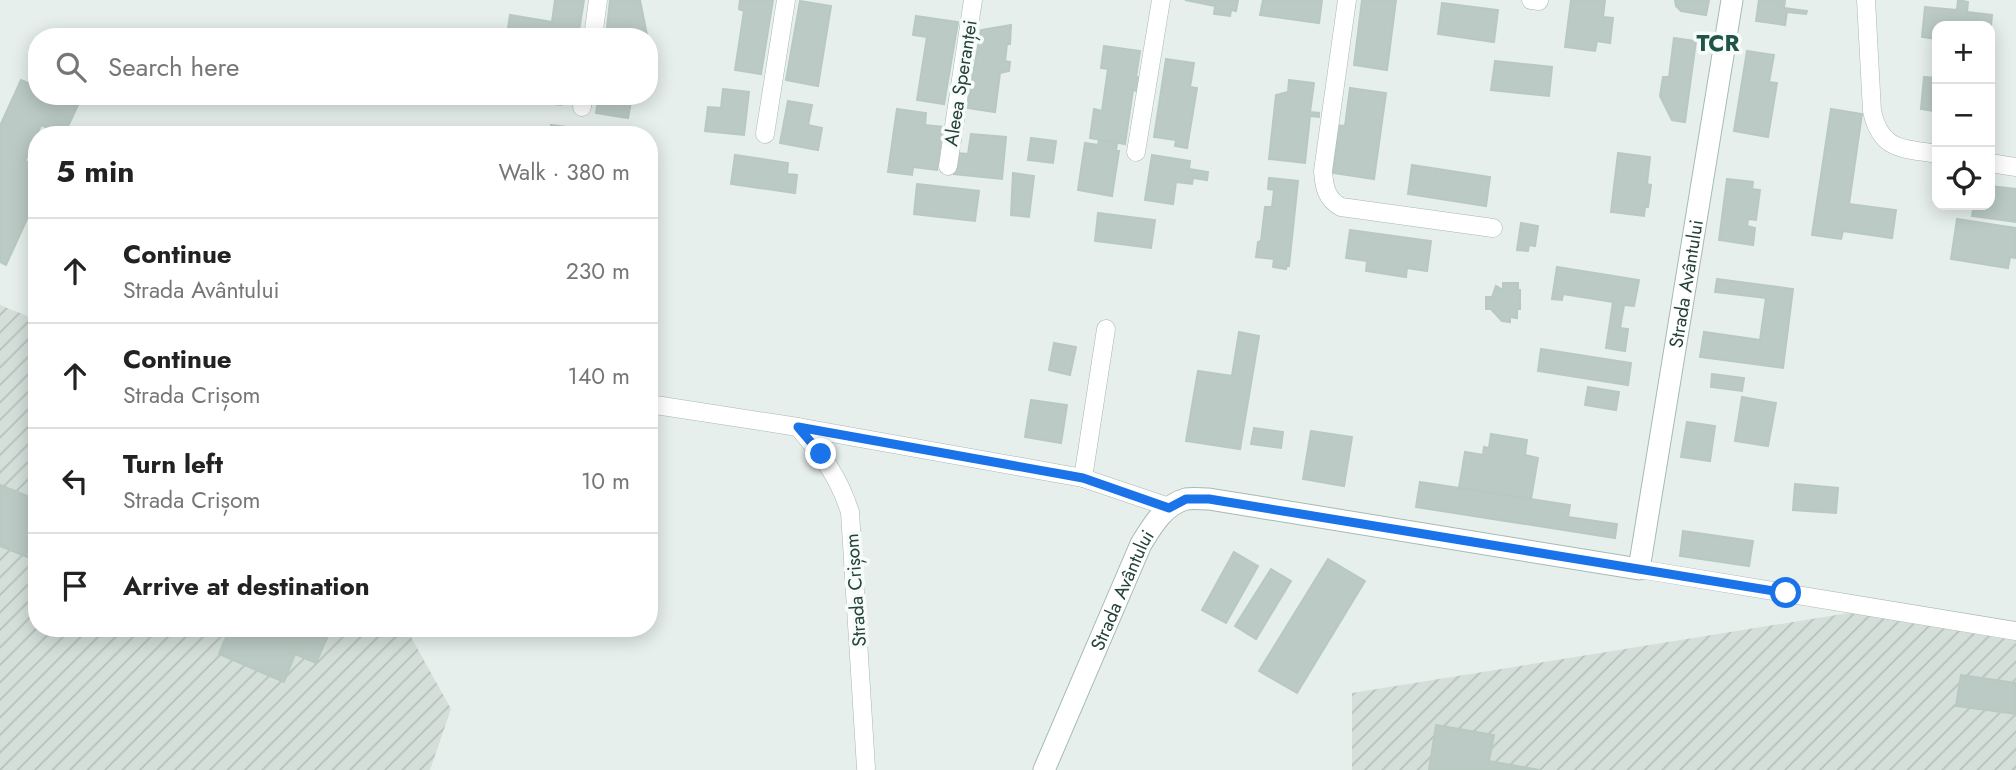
<!DOCTYPE html>
<meta charset="utf-8">
<style>
body{margin:0;font-family:Jost,sans-serif;background:#f6f6f6;color:#222}
.controls{position:absolute;right:21px;top:21px;display:grid;overflow:hidden;border-radius:14px;box-shadow:0 4px 18px #0003}
.controls button{width:63px;height:63px;display:grid;place-items:center;padding:0;border:0;border-bottom:2px solid #e0e0e0;background:#fff;color:#222;font:35px sans-serif}
.stop{position:absolute;width:21px;height:21px;margin:-16px;border:5px solid #1a73e8;border-radius:50%;background:#fff}
.stop.end{background:#1a73e8;border-color:#fff;box-shadow:0 2px 7px #0008}
.list{margin:0;padding:0;list-style:none}
h2{display:flex;justify-content:space-between;align-items:center;height:91px;margin:0;padding:0 28px;font-size:30px}
h2 small{font-size:23px;font-weight:400;color:#767676}
.list li{display:grid;grid-template-columns:46px 1fr auto;gap:21px;align-items:center;box-sizing:border-box;height:105px;padding:0 28px;border-top:2px solid #e0e0e0}
.list b{display:block;font-size:26px;white-space:nowrap}
.list p{margin:0;font-size:23px;white-space:nowrap;color:#767676}
.list em{font-size:23px;font-style:normal;color:#767676}
.icon{flex:none;width:38px;height:38px;fill:none;stroke:currentColor;stroke-width:2;stroke-linecap:round;stroke-linejoin:round}
.map{position:relative;flex:none;width:2016px;height:770px;overflow:hidden}
.search{position:absolute;background:#fff;box-shadow:0 4px 18px #0003;left:28px;top:28px;width:630px;height:77px;display:flex;align-items:center;gap:18px;box-sizing:border-box;padding:0 24px;border-radius:28px;color:#767676;font-size:26px}
.panel{position:absolute;background:#fff;box-shadow:0 4px 18px #0003;left:28px;top:126px;width:630px;height:511px;border-radius:28px}
.map>svg:first-child{display:block}
.industrial{fill:url(#industrial-furrows)}
.building{fill:#bbcac4;stroke:#b8c9c2;stroke-width:2}
.lines{fill:none;stroke-linecap:round;stroke-linejoin:round}
.minor-casing{stroke:#a8b8b2;stroke-width:19}
.secondary-casing{stroke:#a4bbb3;stroke-width:23}
.minor{stroke:#fff;stroke-width:18}
.secondary{stroke:#fff;stroke-width:21}
.route{stroke:#1a73e8;stroke-width:9}
.labels{text-anchor:middle;stroke-width:7;stroke-linejoin:round;paint-order:stroke}
.street-label{font-size:19px;fill:#24423a;stroke:#f7fbf9}
.quarter-label{font-size:23px;font-weight:bold;fill:#1f5548;stroke:#f7fbf9}
</style>
<div class="map">
<svg width="2016" height="770" viewBox="0 0 2016 770">
<defs>
<pattern id="industrial-furrows" width="10" height="10" patternUnits="userSpaceOnUse" patternTransform="scale(1.75)"><rect width="10" height="10" fill="#d4dfda"/><path d="M-1 1l2-2M0 10L10 0M9 11l2-2" fill="none" stroke="#b6c1bc"/></pattern>
</defs>
<rect width="100%" height="100%" fill="#e6efeb"/>
<g class="industrial">
<path d="M0,305L37,320V628H406L451,709L430,770H0Z"/>
<path d="M1855,612L2016,638V770H1352V693Z"/>
</g>
<g class="building">
<path d="M555,0H584L578,37L507,35L510,15L552,22Z"/>
<path d="M610,0H640L647,35L606,37Z"/>
<path d="M740,0H773L761,74L735,70L744,11L739,9Z"/>
<path d="M1185,0H1238L1236,11L1231,10L1230,16L1214,14L1215,6Z"/>
<path d="M1263,0H1322L1319,23L1260,15Z"/>
<path d="M1362,0H1396L1387,70L1354,65Z"/>
<path d="M1571,0H1605L1603,17L1613,18L1610,43L1597,41L1595,51L1565,47Z"/>
<path d="M1675,0H1709L1706,15L1681,11L1676,6Z"/>
<path d="M1759,0H1785L1784,8L1807,11L1806,14L1787,12L1785,25L1756,21Z"/>
<path d="M1958,0L1968,2L1967,12L1992,15L1990,37V26H1937V39L1922,37L1925,7L1957,10Z"/>
<path d="M800,1L831,6L818,86L786,80Z"/>
<path d="M1442,3L1498,10L1494,42L1438,34Z"/>
<path d="M916,16L958,22L944,104L917,100L927,37L913,35Z"/>
<path d="M1011,25L1010,44H1007L1005,61L1010,62L1009,71L1000,73L995,112L967,108L981,30Z"/>
<path d="M1674,38L1696,41L1685,122L1672,120L1660,96L1663,77H1669Z"/>
<path d="M1104,46L1140,51L1136,77L1143,78L1141,92L1133,90L1125,144L1090,138L1094,109L1102,111L1108,69L1101,68Z"/>
<path d="M1747,51L1774,55L1769,82L1777,83L1768,137L1734,131Z"/>
<path d="M1166,59L1194,63L1190,87L1197,88L1187,148L1175,146L1176,140L1154,137Z"/>
<path d="M1495,61L1552,67L1549,96L1491,90Z"/>
<path d="M1924,77L1937,78L1934,111L1921,109Z"/>
<path d="M21,80L37,87V96H58L78,105L64,135L41,125L25,161L37,166V197L6,265L0,262V126Z"/>
<path d="M1289,80L1314,83L1310,112L1319,113V117L1310,116L1305,163L1269,159L1276,95L1288,92Z"/>
<path d="M1350,88L1386,93L1374,179L1333,173L1337,142H1333L1336,125L1345,126Z"/>
<path d="M723,89L749,92L744,135L705,131L708,107L721,108Z"/>
<path d="M538,96H563L561,105L537,102Z"/>
<path d="M599,96H632L628,118L596,113Z"/>
<path d="M788,101L812,105L808,125L822,128L818,150L780,143Z"/>
<path d="M897,109L926,113L925,125L943,127L937,170L913,167L912,175L888,172Z"/>
<path d="M1831,109L1862,114L1849,204L1896,210L1892,238L1843,231L1841,239L1812,235Z"/>
<path d="M551,125L607,132L606,135H550Z"/>
<path d="M971,134L1006,137L1002,179L954,174L957,153L968,154Z"/>
<path d="M1031,138L1056,141L1053,163L1028,160Z"/>
<path d="M1099,140L1117,143L1116,151H1119L1112,196L1078,190L1085,143L1098,145Z"/>
<path d="M1618,153L1650,157L1647,184L1651,185L1648,207H1645L1644,216L1611,212Z"/>
<path d="M735,155L788,163L787,174L797,175L795,193L731,184Z"/>
<path d="M1152,155L1190,161L1189,169L1208,172L1207,180L1193,178L1192,184L1176,182L1173,204L1145,200Z"/>
<path d="M1412,165L1490,177L1486,206L1408,194Z"/>
<path d="M1013,173L1034,176L1029,217L1011,215Z"/>
<path d="M1269,178L1298,181L1289,266L1287,265L1286,269L1273,267L1274,259L1256,257L1258,242L1261,241L1265,207H1272L1274,190L1268,189Z"/>
<path d="M1727,179L1753,182L1752,189L1760,190L1756,220L1748,219L1747,226L1755,228L1753,245L1719,240Z"/>
<path d="M917,184L979,191L975,221L914,214Z"/>
<path d="M1990,186L2016,189V222L1972,216L1974,205H1990Z"/>
<path d="M1098,213L1155,220L1151,248L1095,241Z"/>
<path d="M1957,219L2016,228V258L2010,257L2008,268L1951,259Z"/>
<path d="M1521,223L1538,226L1535,246L1529,245L1528,251L1517,250Z"/>
<path d="M1350,230L1431,241L1427,271L1407,268L1406,277L1366,271L1367,261L1346,258Z"/>
<path d="M1557,267L1639,280L1634,306L1624,305L1620,328L1628,329L1625,351L1606,348L1613,302L1563,294L1562,300L1552,299Z"/>
<path d="M1717,279L1793,289L1783,368L1700,357L1704,332L1760,340L1766,298L1715,292Z"/>
<path d="M1503,283H1518V290H1520V309H1517V318L1510,317V322L1502,321L1491,309H1486V297H1492L1496,286L1503,290Z"/>
<path d="M1239,332L1259,336L1240,449L1186,441L1198,371L1232,376Z"/>
<path d="M1054,343L1076,347L1070,375L1049,370Z"/>
<path d="M1541,349L1631,363L1628,385L1538,371Z"/>
<path d="M1712,374L1744,378L1742,391L1711,387Z"/>
<path d="M1588,387L1619,392L1616,410L1585,405Z"/>
<path d="M1742,397L1776,403L1768,446L1735,441Z"/>
<path d="M1031,400L1067,405L1061,443L1025,437Z"/>
<path d="M1687,422L1715,426L1710,461L1681,457Z"/>
<path d="M1254,428L1283,432L1281,448L1251,444Z"/>
<path d="M1311,431L1352,437L1344,486L1303,479Z"/>
<path d="M1491,434L1527,440L1525,455L1538,458L1531,499L1459,488L1465,452L1483,455L1484,447L1489,448Z"/>
<path d="M1420,482L1570,505L1568,517L1617,524L1615,538L1416,507Z"/>
<path d="M1795,484L1838,488L1836,513L1793,510Z"/>
<path d="M0,485L37,500V561L0,546Z"/>
<path d="M1683,531L1753,541L1749,566L1680,556Z"/>
<path d="M1234,552L1258,566L1226,623L1202,610Z"/>
<path d="M1328,559L1365,581L1297,693L1259,671Z"/>
<path d="M1271,569L1291,581L1256,639L1235,626Z"/>
<path d="M230,628H304L327,638L316,663L295,654L284,682L219,654Z"/>
<path d="M1961,675L2016,683V714L1956,706Z"/>
<path d="M1436,725L1494,735L1489,761L1540,770H1429Z"/>
</g>
<g class="lines">
<g class="minor-casing">
<g id="minor">
<path d="M1347,0L1323,171C1324,186 1326,199 1341,207L1493,228"/>
<path d="M1531,0L1539,1"/>
<path d="M1866,0L1872,111C1881,151 1902,148 1937,154"/>
<path d="M593,37L598,0"/>
<path d="M582,107L583,96"/>
<path d="M765,134L786,0"/>
<path d="M1136,152L1161,0"/>
<path d="M1990,163L2016,167"/>
<path d="M948,166L973,0"/>
<path d="M649,404L798,427L1083,478L1169,507"/>
<path d="M798,427C823,457 838,475 850,512L866,768"/>
<path d="M1083,478L1106,329"/>
<path d="M1639,569L2016,631"/>
</g>
</g>
<g class="secondary-casing">
<g id="secondary">
<path id="s1" d="M1044,770L1141,544C1152,526 1164,505 1186,499C1193,498 1202,499 1209,499L1639,569L1732,0"/>
</g>
</g>
<use href="#minor" class="minor"/>
<use href="#secondary" class="secondary"/>
</g>
<g class="lines">
<path class="route" d="M821,454L798,427L1083,478L1169,508L1186,499H1209L1786,593"/>
</g>
<g class="labels">
<g class="street-label">
<text transform="translate(960 83) rotate(-81)" y="7">Aleea Speranței</text>
<text dy="7" stroke="none"><textPath href="#s1" startOffset="1059">Strada Avântului</textPath></text>
<text transform="translate(855 590) rotate(-94)" y="7">Strada Crișom</text>
<text dy="7" stroke="none"><textPath href="#s1" startOffset="196">Strada Avântului</textPath></text>
</g>
<g class="quarter-label">
<text x="1718" y="51">TCR</text>
</g>
</g>
</svg>
<div class="controls">
<button>+</button>
<button>−</button>
<button><svg class="icon" aria-label="locate" viewBox="0 0 24 24"><circle cx="12" cy="12" r="6"/><path d="M12 2v4M12 18v4M2 12h4M18 12h4"/></svg></button>
</div>
<div class="stop" style="left:1786px;top:593px"></div>
<div class="stop end" style="left:821px;top:454px"></div>
<div class="search"><svg class="icon" aria-label="search" viewBox="0 0 24 24"><circle cx="10" cy="10" r="6"/><path d="M15 15l6 6"/></svg>Search here</div>
<section class="panel">
<h2>5 min<small>Walk · 380 m</small></h2>
<ul class="list">
<li><svg class="icon" aria-label="ahead" viewBox="0 0 24 24"><path d="M12 20V5M6 11l6-6 6 6"/></svg><div><b>Continue</b><p>Strada Avântului</p></div><em>230 m</em></li>
<li><svg class="icon" aria-label="ahead" viewBox="0 0 24 24"><path d="M12 20V5M6 11l6-6 6 6"/></svg><div><b>Continue</b><p>Strada Crișom</p></div><em>140 m</em></li>
<li><svg class="icon" aria-label="left" viewBox="0 0 24 24"><path d="M17 20v-9H6M10 6l-5 5 5 5"/></svg><div><b>Turn left</b><p>Strada Crișom</p></div><em>10 m</em></li>
<li><svg class="icon" aria-label="arrive" viewBox="0 0 24 24"><path d="M6 21V4h12l-3 4 3 4H6"/></svg><div><b>Arrive at destination</b></div></li>
</ul>
</section>
</div>
